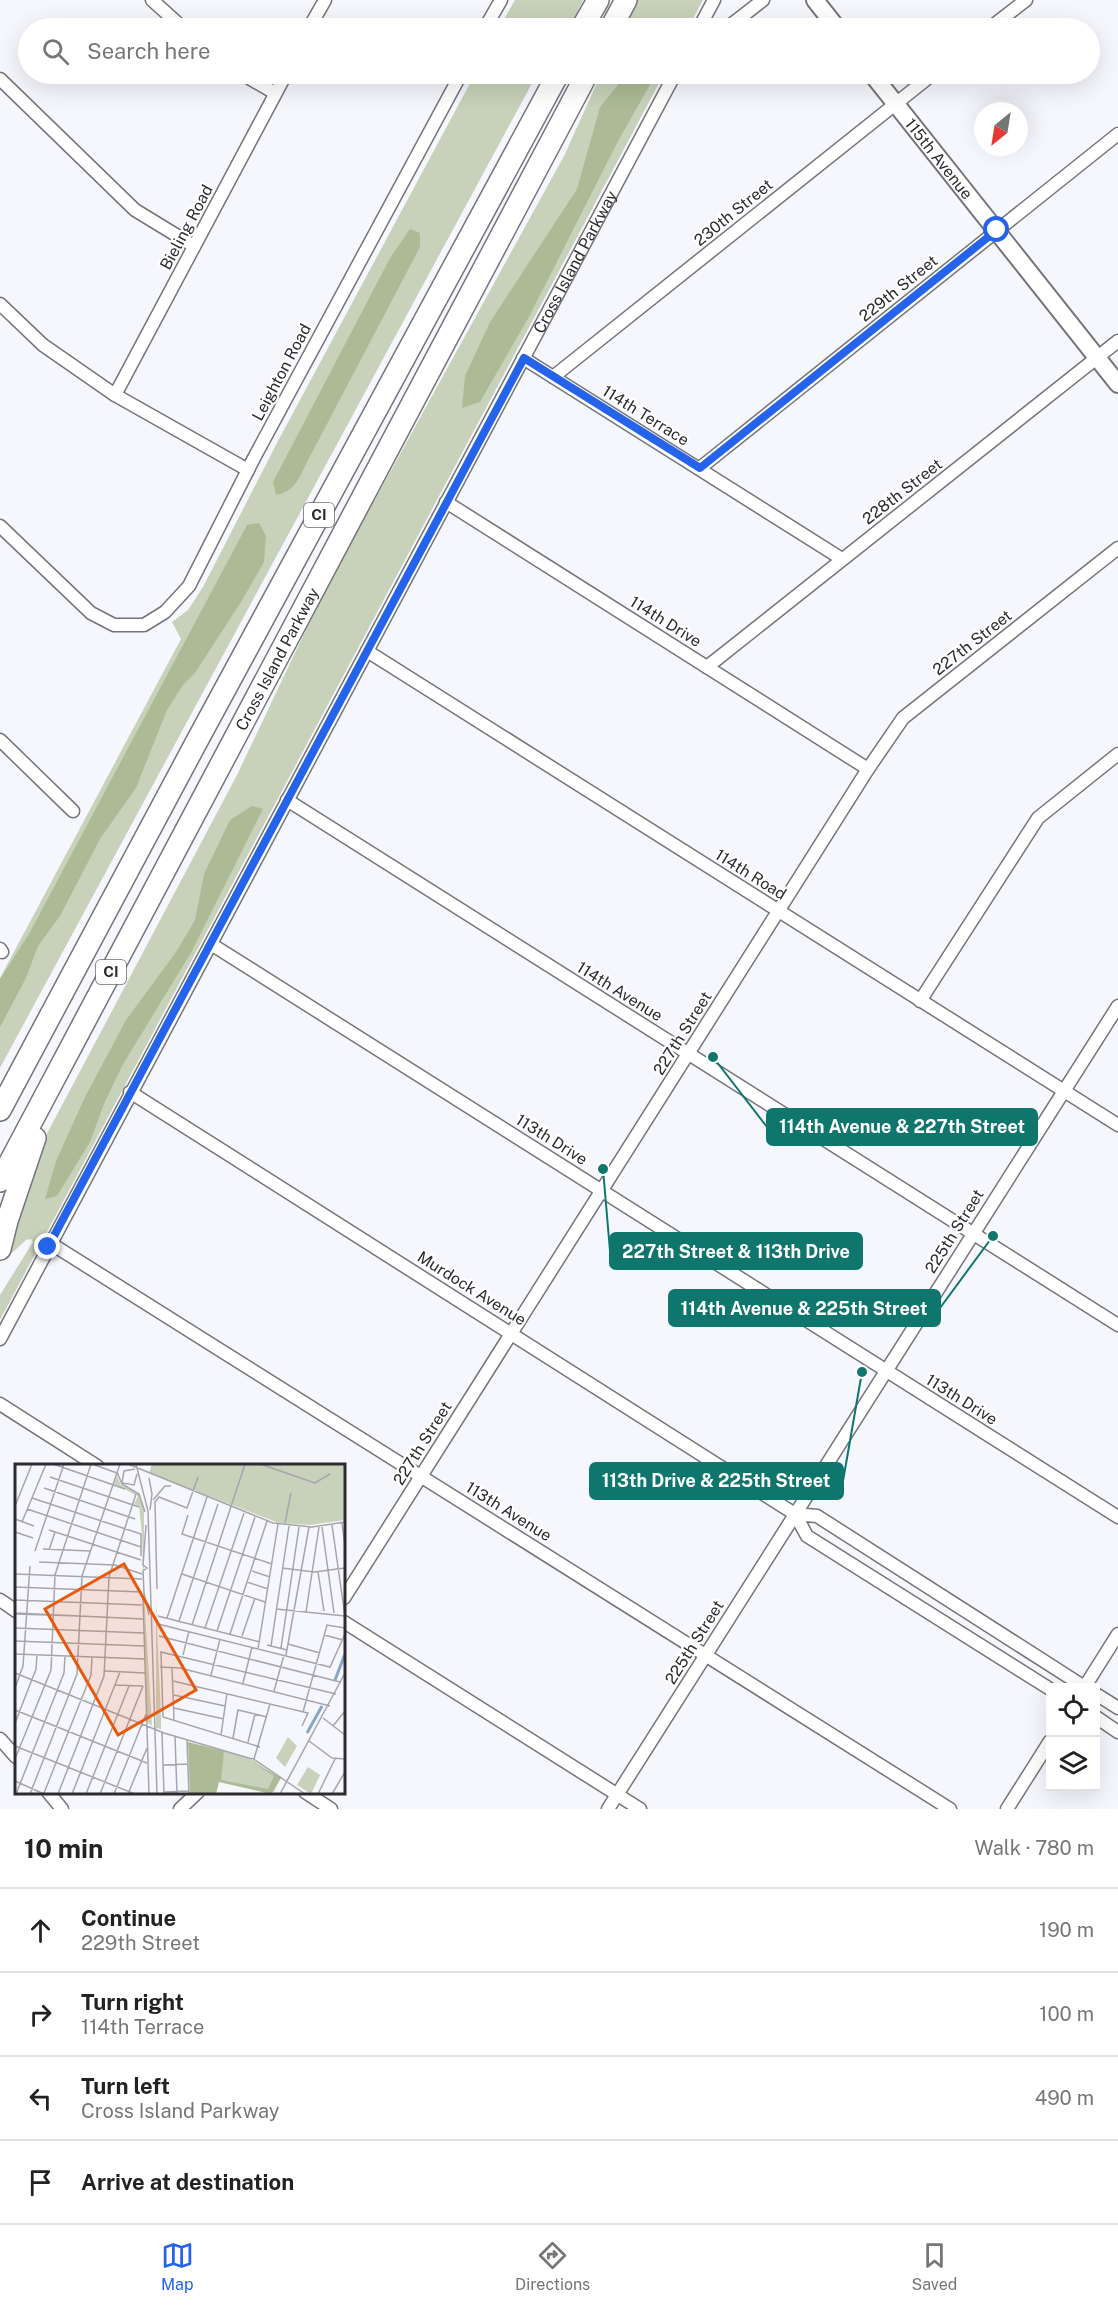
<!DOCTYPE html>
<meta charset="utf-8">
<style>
body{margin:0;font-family:"Public Sans",sans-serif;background:#f2f2f2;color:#222}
.controls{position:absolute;right:18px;bottom:18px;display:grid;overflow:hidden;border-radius:0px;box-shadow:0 6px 24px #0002}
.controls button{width:54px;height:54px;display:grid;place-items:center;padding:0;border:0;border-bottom:2px solid #e0e0e0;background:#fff;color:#222;font:30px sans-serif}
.compass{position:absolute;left:974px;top:102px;width:54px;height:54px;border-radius:50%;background:#fff;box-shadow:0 6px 24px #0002;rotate:210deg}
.stop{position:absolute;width:18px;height:18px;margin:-14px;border:4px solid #2563eb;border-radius:50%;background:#fff}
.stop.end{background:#2563eb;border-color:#fff;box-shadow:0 2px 6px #0008}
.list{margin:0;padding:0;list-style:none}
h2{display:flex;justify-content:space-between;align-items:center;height:78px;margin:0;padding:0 24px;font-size:26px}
h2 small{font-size:20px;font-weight:400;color:#767676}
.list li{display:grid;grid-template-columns:39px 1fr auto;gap:18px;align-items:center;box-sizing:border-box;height:84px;padding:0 24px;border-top:2px solid #e0e0e0}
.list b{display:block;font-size:22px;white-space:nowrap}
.list p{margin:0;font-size:20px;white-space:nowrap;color:#767676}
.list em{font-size:20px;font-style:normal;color:#767676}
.icon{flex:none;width:33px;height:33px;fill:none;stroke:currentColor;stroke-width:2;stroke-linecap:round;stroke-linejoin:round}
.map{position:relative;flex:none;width:1118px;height:1809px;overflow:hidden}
.search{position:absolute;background:#fff;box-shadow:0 6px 24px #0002;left:18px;right:18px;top:18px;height:66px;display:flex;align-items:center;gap:15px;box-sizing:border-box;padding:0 21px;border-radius:33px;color:#767676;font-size:22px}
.sheet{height:414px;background:#fff}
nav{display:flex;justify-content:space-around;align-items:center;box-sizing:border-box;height:84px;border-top:2px solid #e0e0e0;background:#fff;font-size:16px;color:#767676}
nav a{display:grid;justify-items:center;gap:3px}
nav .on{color:#2563eb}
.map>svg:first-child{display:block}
.green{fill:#c8d2ba}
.forest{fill:#acbb96}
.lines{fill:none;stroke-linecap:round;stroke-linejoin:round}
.minor-casing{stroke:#74747b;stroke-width:15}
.secondary-casing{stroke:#74747b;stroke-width:20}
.motorway-casing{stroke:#74747b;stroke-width:24}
.minor{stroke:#fff;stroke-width:12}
.secondary{stroke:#fff;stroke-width:16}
.motorway{stroke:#fff;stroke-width:21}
.route{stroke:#2563eb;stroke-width:8}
.labels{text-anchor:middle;stroke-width:4.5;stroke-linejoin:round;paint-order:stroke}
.shield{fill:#fff;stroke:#6b6b6d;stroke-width:1.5}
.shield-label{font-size:15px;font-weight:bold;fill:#2c2c2f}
.street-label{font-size:16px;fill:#2c2c2f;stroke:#fff}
.inset-river{fill:none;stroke:#87a7c3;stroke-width:3}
.inset-road{fill:none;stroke:#a5a5ab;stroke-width:1.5}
.view{fill:#e8590c;fill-opacity:0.15;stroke:#e8590c;stroke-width:3}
.inset-edge{fill:none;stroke:#2c2c2f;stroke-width:3}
.leader{fill:none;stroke:#0f766e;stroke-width:2}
.callout-dot{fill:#0f766e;stroke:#fff;stroke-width:2}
.callout{fill:#0f766e;stroke:#0f766e;stroke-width:2}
.callout-label{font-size:18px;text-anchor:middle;font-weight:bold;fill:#fff}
</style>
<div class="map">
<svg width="1118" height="1809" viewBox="0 0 1118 1809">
<rect width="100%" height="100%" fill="#f6f6fd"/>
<g class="green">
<path d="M515,0H583L573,21L566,28H499Z"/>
<path d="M637,0H703L688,28H622Z"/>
<path d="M475,74H537L0,1068V978L181,639L172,622L188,610L203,587L278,441Z"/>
<path d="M601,74H664L0,1320V1295L33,1242L31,1239L26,1240L12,1253L8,1249L33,1160L237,775L322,596L564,156Z"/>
</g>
<g class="forest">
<path d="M627,74H656L617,143L530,315L480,402L462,408L465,376L490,322L577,189L600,107Z"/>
<path d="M410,229L420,233V247L306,464C299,479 294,492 276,495L273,482L390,258Z"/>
<path d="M259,523L266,536L264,562L241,602L195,673L183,685L167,710L136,788L100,839L60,916L38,946L26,978L0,1027V979L29,934L247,525Z"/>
<path d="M252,806L263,809L192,951L122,1066L104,1104L90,1142L57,1196L45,1199L56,1161L85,1097L126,1020L176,952L195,920L204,874L230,820Z"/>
</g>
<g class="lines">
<g class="minor-casing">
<g id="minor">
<path d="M152,0L183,28"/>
<path d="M309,28L325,0"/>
<path d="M485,28L501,0"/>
<path d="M699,28L714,0"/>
<path d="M727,28L763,0"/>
<path d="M990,28L1026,0"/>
<path d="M242,74L275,93"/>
<path d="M0,79L135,210L194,246"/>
<path d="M0,304L43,345L115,395L248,470"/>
<path d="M523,358L842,559"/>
<path d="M553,377L933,74"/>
<path d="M115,395L286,74"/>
<path d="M700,468L1118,134"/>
<path d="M446,502L868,769"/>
<path d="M0,526L91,613L114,625H144L165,612L189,586L254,458L461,74"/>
<path d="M367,651L1118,1125"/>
<path d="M707,667L1118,341"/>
<path d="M0,740L73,811"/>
<path d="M287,800L1118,1325"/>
<path d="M211,944L1118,1517"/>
<path d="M0,949L2,952"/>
<path d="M920,1001L1038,818L1118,754"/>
<path d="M130,1092L795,1514"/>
<path d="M50,1243L950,1809"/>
<path id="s1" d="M0,1339L675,74"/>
<path d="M0,1404L97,1466"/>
<path d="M344,1598L868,769L903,718L1118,548"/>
<path d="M0,1600L16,1611"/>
<path d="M344,1622L640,1809"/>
<path d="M1084,1688L1118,1634"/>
<path d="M1050,1689L807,1536L795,1514L817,1516L1086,1688"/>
<path d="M1096,1694L1118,1708"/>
<path d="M1096,1717L1118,1732"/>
<path d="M0,1739L16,1757"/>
<path d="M48,1792L62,1809"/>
<path d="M305,1792L331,1809"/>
<path d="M180,1809L198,1792"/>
<path d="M608,1809L1118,1006"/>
<path d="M1007,1809L1050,1741"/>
</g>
</g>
<g class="secondary-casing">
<g id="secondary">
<path d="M815,0L837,28"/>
<path id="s2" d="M872,74L1118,384"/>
</g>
</g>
<g class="motorway-casing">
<g id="motorway">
<path d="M582,28L598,0"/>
<path d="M611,28L626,0"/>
<path d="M0,1110L197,741L558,74"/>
<path id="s3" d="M0,1181L587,74"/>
<path d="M0,1249L7,1221L35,1138"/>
</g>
</g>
<use href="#minor" class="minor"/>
<use href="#secondary" class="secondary"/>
<use href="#motorway" class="motorway"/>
</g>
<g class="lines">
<path class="route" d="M48,1247L524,358L700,468L997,230"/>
</g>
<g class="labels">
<g class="shield">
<rect x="304" y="503" width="30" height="24" rx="4.5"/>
<rect x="96" y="960" width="30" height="24" rx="4.5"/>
</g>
<g class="shield-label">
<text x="319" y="520">CI</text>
<text x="111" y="977">CI</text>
</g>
<g class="street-label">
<text dy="6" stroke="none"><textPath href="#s2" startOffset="108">115th Avenue</textPath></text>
<text transform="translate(733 212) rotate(-39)" y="6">230th Street</text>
<text transform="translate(186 227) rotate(-62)" y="6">Bieling Road</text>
<text dy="6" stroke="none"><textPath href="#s1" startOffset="1221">Cross Island Parkway</textPath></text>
<text transform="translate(898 288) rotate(-39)" y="6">229th Street</text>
<text transform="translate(281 372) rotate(-62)" y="6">Leighton Road</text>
<text transform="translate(646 415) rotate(32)" y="6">114th Terrace</text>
<text transform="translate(902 491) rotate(-38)" y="6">228th Street</text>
<text transform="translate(666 621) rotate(32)" y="6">114th Drive</text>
<text transform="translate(972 642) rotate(-38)" y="6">227th Street</text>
<text dy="6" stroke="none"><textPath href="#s3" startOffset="591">Cross Island Parkway</textPath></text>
<text transform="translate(751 874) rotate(32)" y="6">114th Road</text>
<text transform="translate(620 991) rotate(32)" y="6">114th Avenue</text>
<text transform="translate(682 1033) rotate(-58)" y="6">227th Street</text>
<text transform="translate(552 1139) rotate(32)" y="6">113th Drive</text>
<text transform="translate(954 1231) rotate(-58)" y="6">225th Street</text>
<text transform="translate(472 1288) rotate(32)" y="6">Murdock Avenue</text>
<text transform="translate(962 1399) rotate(32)" y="6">113th Drive</text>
<text transform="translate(422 1443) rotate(-58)" y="6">227th Street</text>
<text transform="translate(509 1511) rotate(32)" y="6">113th Avenue</text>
<text transform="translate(694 1642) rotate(-58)" y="6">225th Street</text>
</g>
</g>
<g transform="translate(15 1464)">
<rect width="330" height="330" fill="#f6f6fd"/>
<path d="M137,0H330V56L295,61L264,59L134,9ZM102,12L106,21L120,27L121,28L124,30L129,44V130L137,262L132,258L127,71L124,42L119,40L123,32L99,20ZM141,138L146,252V265L141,264ZM273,273L282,282L270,303L261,294ZM209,287L238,296L265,315L259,328L203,317ZM293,303L305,311L296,330L282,321Z" fill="#c8d2ba"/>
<path d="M173,278L209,287L206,316L253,325L259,312L236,297L266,314L256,330L204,318L201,330L175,329Z" fill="#acbb96"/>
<path class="inset-river" d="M320,216L330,190M292,269L307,242"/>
<path class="inset-road" d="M38,0L110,25M77,0L102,9M113,0L258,59L297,63L330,58M121,0L133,47L142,330M245,0L300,19L315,10M120,5L109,7L107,19L119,21L122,10M102,8L107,20L124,30L130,48M35,13L124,43M134,14L137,30L135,46M29,24L120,55M17,34L126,70V92M138,36L150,22H156M0,42L17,0M12,45L126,83M173,51L167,70L257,100M0,55L19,62M7,58L31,0M270,59L276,29M327,59L330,82M131,61L128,101L132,104L128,107L129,129L134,151M317,61L330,152M307,63L319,149M34,66L126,96M0,68L18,74M28,85L75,87M34,86L40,68M20,87L49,0M24,98L100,101L127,110M267,104L299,108L330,104M237,107L255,113M303,108L309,147M0,110L127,115M167,110L250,138M232,118L253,125M0,123L127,128M142,125L140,38L144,33L172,44L183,13M128,134L134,330M0,136L127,141M261,145L330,152M291,148L304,63M0,149L65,152L0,150M65,152L128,155M143,152L245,178M152,154L192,33M164,157L203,40M143,160L315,203L330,170M177,161L230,0M0,164L129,169M190,164L229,49M202,167L240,53M215,170L252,57M309,171L328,176M144,172L325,218M227,172L240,134M0,177L129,182M273,180L305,189M252,181L272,186M256,182L274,62M266,184L284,63M243,185L263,60M0,190L130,195M168,191L174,167M271,191L294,63M145,203L165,204L315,242M157,203L159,257M90,207L130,209M0,209L149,269L237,295M196,211L205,175M158,217L293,249L287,262M228,219L237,183M100,221L128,222M0,224L8,202L15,102M259,227L269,191M159,231L210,242M159,244L209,255M0,246L132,299M288,248L312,161L330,164M308,254L330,271M0,259L21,205L22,191M318,262L330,247M147,269L149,330M206,271L212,229M160,272L162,330M218,274L223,246L252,253M172,276L174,330M294,277L317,294L330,295M233,278L240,250M0,282L120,330M245,283L148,253L146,188L321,230M237,294L290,330M0,295L36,206L40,111L76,0M239,295L255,240M148,301L173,300M0,317L29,330M149,328L174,327M29,329L76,211L77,193M1,330L49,209L50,192M15,330L62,210L67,112L105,0M43,330L89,212L94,113L121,30M57,330L105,208M71,330L114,222M85,330L128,222M99,330L131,250M113,330L132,284M265,330L330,209M303,330L320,295M317,330L330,308"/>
<path class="view" d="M109,100L181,226L103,271L30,145Z"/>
<rect width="330" height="330" class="inset-edge"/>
</g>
<path class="leader" d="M713 1057L767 1127M603 1169L610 1251M993 1236L940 1308M862 1372L843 1481"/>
<g class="callout-dot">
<circle cx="713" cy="1057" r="6"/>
<circle cx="603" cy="1169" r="6"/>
<circle cx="993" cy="1236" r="6"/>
<circle cx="862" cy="1372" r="6"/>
</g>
<g class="callout">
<rect x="767" y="1109" width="270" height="36" rx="6"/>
<rect x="610" y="1233" width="252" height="36" rx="6"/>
<rect x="669" y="1290" width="271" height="36" rx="6"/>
<rect x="590" y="1463" width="253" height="36" rx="6"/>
</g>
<g class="callout-label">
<text x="902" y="1133">114th Avenue &amp; 227th Street</text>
<text x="736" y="1258">227th Street &amp; 113th Drive</text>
<text x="804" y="1315">114th Avenue &amp; 225th Street</text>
<text x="716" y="1487">113th Drive &amp; 225th Street</text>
</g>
</svg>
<div class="controls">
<button><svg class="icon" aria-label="locate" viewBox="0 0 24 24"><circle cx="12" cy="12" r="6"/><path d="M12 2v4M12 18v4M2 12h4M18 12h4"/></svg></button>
<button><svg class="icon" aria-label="layers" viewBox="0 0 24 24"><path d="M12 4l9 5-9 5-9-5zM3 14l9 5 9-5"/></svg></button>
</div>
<svg class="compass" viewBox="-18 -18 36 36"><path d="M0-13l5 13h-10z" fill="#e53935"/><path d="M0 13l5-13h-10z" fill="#767676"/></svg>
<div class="stop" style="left:997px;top:230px"></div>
<div class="stop end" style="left:48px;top:1247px"></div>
<div class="search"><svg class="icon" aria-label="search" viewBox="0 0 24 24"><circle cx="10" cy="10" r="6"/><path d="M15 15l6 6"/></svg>Search here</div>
</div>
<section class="sheet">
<h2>10 min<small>Walk · 780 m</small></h2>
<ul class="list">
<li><svg class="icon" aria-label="ahead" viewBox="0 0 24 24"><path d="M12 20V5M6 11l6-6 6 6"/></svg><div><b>Continue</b><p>229th Street</p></div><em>190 m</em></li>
<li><svg class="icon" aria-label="right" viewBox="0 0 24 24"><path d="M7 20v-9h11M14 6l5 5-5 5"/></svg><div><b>Turn right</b><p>114th Terrace</p></div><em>100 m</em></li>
<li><svg class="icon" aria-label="left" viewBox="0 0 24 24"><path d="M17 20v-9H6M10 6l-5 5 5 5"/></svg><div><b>Turn left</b><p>Cross Island Parkway</p></div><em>490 m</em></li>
<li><svg class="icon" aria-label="arrive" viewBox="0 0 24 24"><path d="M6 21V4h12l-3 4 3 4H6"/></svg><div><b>Arrive at destination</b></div></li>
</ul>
</section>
<nav>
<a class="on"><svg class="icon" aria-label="map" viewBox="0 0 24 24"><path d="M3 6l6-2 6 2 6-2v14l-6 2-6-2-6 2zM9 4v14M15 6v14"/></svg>Map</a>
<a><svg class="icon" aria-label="directions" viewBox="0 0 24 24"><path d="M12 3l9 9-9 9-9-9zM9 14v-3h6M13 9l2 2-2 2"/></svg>Directions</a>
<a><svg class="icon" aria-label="saved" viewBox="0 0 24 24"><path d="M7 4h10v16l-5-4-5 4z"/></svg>Saved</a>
</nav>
